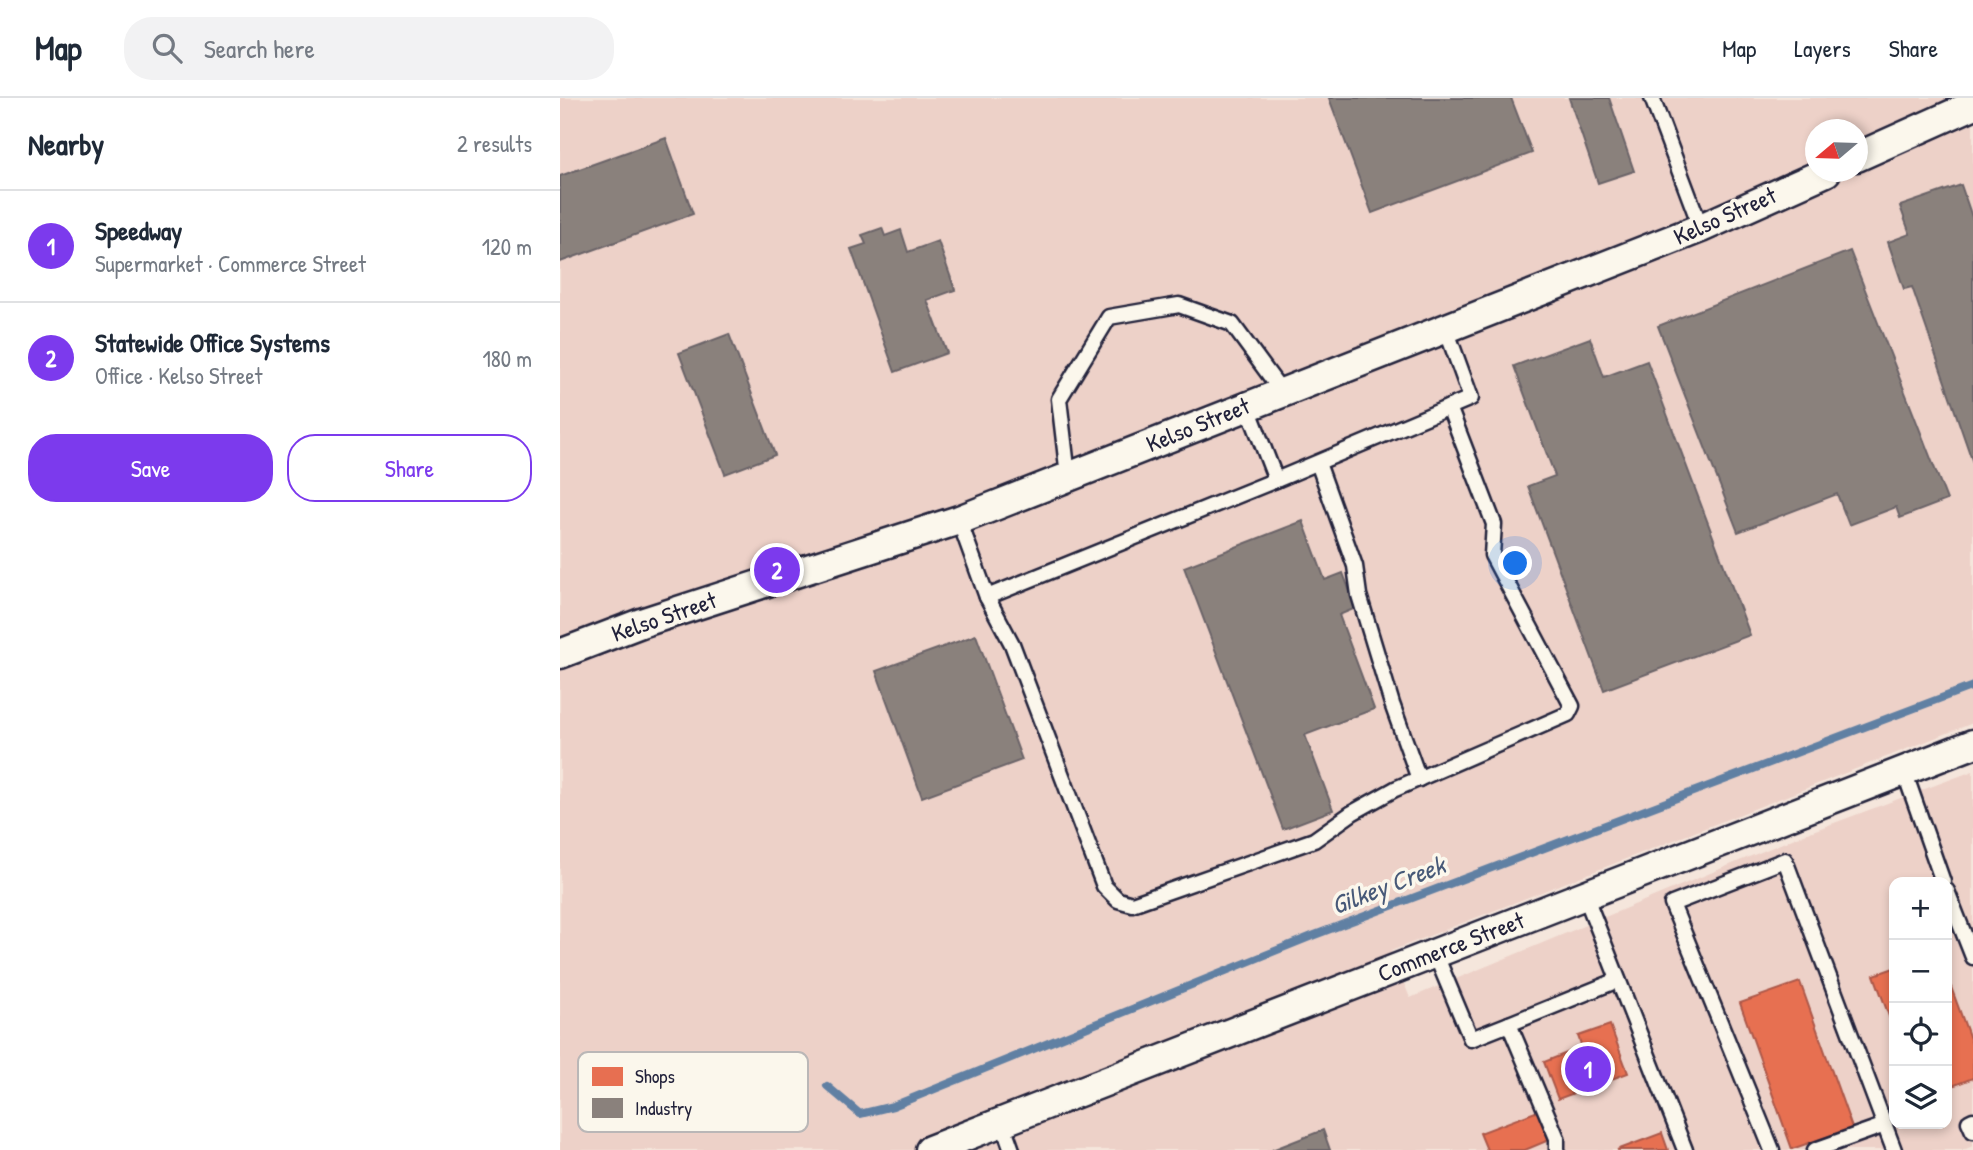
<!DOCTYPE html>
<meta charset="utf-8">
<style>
body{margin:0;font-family:"Patrick Hand",sans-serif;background:#f2f2f3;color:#1f2937}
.controls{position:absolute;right:21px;bottom:21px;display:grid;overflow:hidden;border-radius:14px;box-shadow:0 4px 10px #0003}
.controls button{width:63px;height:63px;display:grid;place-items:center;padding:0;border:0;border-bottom:2px solid #e0e1e3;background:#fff;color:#1f2937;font:35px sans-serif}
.compass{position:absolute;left:1245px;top:21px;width:63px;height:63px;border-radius:50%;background:#fff;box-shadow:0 4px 10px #0003;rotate:251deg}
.you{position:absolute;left:956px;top:466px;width:24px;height:24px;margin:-18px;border:5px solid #fff;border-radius:50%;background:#1a73e8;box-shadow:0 0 0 10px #1a73e833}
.badge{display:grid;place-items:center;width:46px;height:46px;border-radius:50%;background:#7c3aed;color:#fff;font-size:23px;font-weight:700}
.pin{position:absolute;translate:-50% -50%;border:4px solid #fff;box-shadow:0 2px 7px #0006}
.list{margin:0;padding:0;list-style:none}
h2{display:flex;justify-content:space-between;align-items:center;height:91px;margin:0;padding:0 28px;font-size:30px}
h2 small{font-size:23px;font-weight:400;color:#747a83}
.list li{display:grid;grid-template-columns:46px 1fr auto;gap:21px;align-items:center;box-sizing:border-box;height:112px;padding:0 28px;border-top:2px solid #e0e1e3}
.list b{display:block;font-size:26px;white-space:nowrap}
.list p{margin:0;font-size:23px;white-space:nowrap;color:#747a83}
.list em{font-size:23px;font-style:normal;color:#747a83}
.actions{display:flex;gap:14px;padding:21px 28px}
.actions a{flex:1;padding:16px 0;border:2px solid #7c3aed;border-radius:28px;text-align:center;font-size:24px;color:#7c3aed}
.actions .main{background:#7c3aed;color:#fff}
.icon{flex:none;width:38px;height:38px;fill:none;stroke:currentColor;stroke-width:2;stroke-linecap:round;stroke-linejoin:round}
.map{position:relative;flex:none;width:1413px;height:1052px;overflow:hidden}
header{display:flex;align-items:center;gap:42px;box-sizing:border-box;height:98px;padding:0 35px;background:#fff;border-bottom:2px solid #e0e1e3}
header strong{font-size:33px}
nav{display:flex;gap:38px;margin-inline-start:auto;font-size:24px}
.search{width:490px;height:63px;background:#f2f2f3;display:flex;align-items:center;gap:18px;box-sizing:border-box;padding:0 24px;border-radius:28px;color:#747a83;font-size:26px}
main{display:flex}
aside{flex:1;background:#fff}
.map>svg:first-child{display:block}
.built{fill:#edd1c8;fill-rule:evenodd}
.shops{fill:#e76f51;stroke:#ac584a;stroke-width:2}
.industry{fill:#8a817c;stroke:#6b6468;stroke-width:2}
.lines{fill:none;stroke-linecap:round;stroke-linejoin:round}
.stream{stroke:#6180a3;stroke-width:8}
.service-casing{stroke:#22223b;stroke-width:19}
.minor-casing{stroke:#22223b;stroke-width:33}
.service{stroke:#fbf7ec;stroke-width:14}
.minor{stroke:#fbf7ec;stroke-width:28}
.labels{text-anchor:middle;stroke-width:7;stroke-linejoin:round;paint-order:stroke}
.street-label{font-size:24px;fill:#22223b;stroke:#fbf7ec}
.water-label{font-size:26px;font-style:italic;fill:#475978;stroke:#fbf7ec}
.key{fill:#fbf7ec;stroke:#bab7b7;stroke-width:2}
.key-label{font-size:19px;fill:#22223b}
</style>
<header>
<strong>Map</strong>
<div class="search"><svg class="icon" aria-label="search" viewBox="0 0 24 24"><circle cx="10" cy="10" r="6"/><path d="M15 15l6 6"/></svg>Search here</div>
<nav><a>Map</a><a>Layers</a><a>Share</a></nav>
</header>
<main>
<aside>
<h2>Nearby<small>2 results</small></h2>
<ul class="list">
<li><span class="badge">1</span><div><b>Speedway</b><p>Supermarket · Commerce Street</p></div><em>120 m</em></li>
<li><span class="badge">2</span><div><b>Statewide Office Systems</b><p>Office · Kelso Street</p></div><em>180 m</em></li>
</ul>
<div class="actions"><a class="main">Save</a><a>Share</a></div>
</aside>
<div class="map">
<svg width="1413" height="1052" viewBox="0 0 1413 1052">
<rect width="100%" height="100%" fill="#f5e6dc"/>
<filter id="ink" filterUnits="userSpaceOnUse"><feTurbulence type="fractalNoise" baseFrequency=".0143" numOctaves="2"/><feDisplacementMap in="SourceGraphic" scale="14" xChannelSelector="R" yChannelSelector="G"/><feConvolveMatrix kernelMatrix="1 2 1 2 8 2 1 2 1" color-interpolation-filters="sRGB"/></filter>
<g filter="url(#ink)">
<path class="built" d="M0,0H1413V625L831,853L850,900L1242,737L1413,673V1048L1403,1052H0ZM1255,32H1297V74H1255ZM1334,784H1387V1026H1334Z"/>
<g class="shops">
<path d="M1334,870V932L1314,877Z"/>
<path d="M1387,878L1413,949V980L1387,990Z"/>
<path d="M1240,884L1292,1030L1232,1051L1180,905Z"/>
<path d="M1050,927L1068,975L998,1001L984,964L1022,949L1018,938Z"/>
<path d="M978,1013L989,1042L965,1052H927L920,1035Z"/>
<path d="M1102,1035L1108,1052H1057Z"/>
</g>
<g class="industry">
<path d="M769,0H951L972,55L812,115Z"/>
<path d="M1009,0H1049L1074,73L1038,85Z"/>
<path d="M106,40L133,116L0,164V78Z"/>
<path d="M1401,87L1413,122V365L1352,189L1344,191L1328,144L1350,136L1340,108Z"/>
<path d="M322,130L325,138L341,132L348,154L378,143L395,192L367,202L387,255L335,274L291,151L306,146L302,137Z"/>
<path d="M1290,153L1387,402L1340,420L1336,409L1289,427L1277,396L1178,434L1098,228Z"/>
<path d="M169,236L215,357L165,376L119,255Z"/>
<path d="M1030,240L1044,279L1087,263L1190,537L1044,592L968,388L995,378L954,268Z"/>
<path d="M743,423L765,482L783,475L796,510L779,517L814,611L745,637L773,712L723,731L624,469Z"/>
<path d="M416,537L462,662L362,699L316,573Z"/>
<path d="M763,1032L770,1052H712Z"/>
</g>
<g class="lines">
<path class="stream" d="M267,988L300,1016L333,1008L752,838L1413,588"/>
<g class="service-casing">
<g id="service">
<path d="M1092,0L1141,130"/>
<path d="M758,365L795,468L799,497L832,606L859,681"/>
<path d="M508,378L499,301L549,219L619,207L672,226L722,294"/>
<path d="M716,382L911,300L886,231"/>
<path d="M399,422L427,499L716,382L687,307"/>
<path d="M427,499L452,546L544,788L558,802L572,806L754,742L792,715L835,691L1008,616L1012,608L932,457L934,426L889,309"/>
<path d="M1344,673L1383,784"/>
<path d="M1387,793L1413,859"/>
<path d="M1025,797L1125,1052"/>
<path d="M875,855L911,941L949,926"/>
<path d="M1413,1022L1409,1024L1413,1033"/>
<path d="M442,1024L452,1052"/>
<path d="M997,1052V1040L949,926L1058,882"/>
<path d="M1212,1052L1112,806L1225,762L1334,1052"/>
<path d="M1255,1052L1325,1027"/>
</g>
</g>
<g class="minor-casing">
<g id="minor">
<path d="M1297,59L1413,7"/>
<path d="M0,556L81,525L399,422L1141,130L1266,74"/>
<path d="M370,1052L1413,646"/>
</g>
</g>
<use href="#service" class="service"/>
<use href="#minor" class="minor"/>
</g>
</g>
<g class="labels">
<g class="street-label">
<text transform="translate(1165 118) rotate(-24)" y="8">Kelso Street</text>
<text transform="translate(638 327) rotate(-22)" y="8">Kelso Street</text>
<text transform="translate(104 519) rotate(-19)" y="8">Kelso Street</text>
<text transform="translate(891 849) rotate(-21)" y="8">Commerce Street</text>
</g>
<g class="water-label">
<text transform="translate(828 787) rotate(-21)" y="9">Gilkey Creek</text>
</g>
</g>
<rect x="18" y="954" width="230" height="80" rx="10" class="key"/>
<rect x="32" y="969" width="31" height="19" fill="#e76f51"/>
<rect x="32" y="1000" width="31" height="20" fill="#8a817c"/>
<g class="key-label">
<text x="75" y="985">Shops</text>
<text x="75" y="1017">Industry</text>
</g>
</svg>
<div class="controls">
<button>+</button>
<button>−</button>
<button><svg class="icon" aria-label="locate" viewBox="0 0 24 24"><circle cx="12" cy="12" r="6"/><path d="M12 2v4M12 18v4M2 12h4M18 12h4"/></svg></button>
<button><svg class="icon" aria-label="layers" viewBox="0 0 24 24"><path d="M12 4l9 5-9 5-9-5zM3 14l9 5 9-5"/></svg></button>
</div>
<svg class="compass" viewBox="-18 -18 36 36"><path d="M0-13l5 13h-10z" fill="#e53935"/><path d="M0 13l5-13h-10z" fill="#747a83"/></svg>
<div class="you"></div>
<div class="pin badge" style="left:1028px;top:971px">1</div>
<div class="pin badge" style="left:217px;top:472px">2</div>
</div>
</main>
